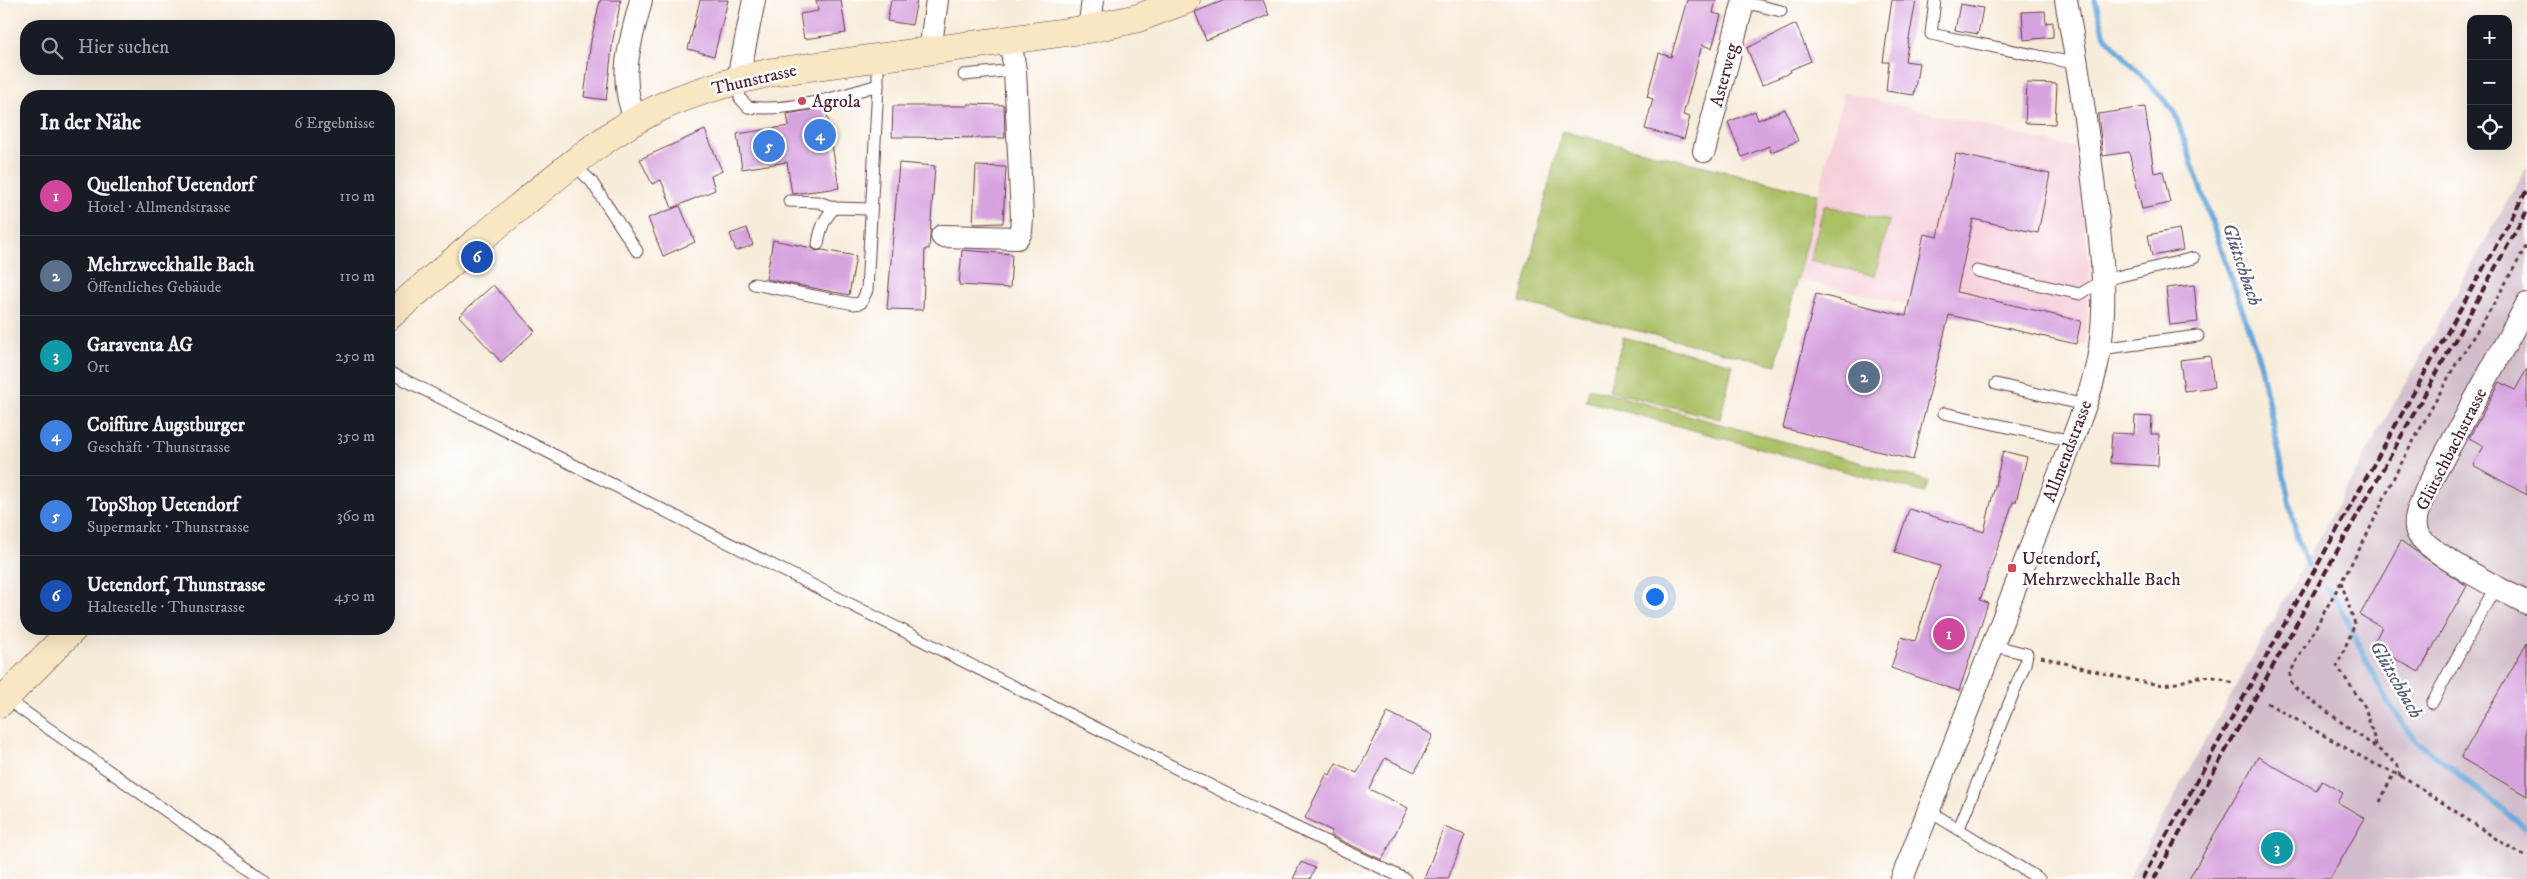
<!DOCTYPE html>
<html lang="de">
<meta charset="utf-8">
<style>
body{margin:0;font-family:"IM FELL DW Pica",serif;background:#20242c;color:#f1f3f6}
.controls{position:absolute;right:15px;top:15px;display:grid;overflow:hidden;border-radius:10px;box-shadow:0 5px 20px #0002}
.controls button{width:45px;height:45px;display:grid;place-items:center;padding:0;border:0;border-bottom:1px solid #363941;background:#171b24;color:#f1f3f6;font:25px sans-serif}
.you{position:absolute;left:1654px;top:596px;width:18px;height:18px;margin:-12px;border:4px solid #fff;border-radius:50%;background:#1a73e8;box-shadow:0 0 0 8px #1a73e833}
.badge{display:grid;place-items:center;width:32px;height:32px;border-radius:50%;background:#2563eb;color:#fff;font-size:16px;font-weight:700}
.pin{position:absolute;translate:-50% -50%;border:2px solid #fff;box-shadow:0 1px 5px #0006}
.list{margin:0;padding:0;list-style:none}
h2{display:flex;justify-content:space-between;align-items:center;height:65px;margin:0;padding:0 20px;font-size:21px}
h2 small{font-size:16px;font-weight:400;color:#9ea1a6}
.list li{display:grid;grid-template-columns:32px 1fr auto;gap:15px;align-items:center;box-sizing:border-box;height:80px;padding:0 20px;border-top:1px solid #363941}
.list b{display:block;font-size:19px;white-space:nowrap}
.list p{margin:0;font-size:16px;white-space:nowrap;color:#9ea1a6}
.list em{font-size:16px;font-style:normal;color:#9ea1a6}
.icon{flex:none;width:28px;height:28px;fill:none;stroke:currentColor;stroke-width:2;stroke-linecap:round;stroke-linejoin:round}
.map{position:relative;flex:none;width:2527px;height:879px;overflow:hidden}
.search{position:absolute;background:#171b24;box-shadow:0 5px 20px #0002;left:20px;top:20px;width:375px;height:55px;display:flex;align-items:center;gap:12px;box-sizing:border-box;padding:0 18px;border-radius:20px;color:#9ea1a6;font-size:19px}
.panel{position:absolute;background:#171b24;box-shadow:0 5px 20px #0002;left:20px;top:90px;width:375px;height:545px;border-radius:20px}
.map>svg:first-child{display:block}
.built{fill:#f6cfd9}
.industrial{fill:#d1bdcb}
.green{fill:#aac065;stroke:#7a7048}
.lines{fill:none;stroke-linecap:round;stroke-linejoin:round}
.stream{stroke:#67a7da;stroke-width:5.5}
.building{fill:#d7a3df}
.service-casing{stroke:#643e45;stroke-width:13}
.minor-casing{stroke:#643e45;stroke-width:24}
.secondary-casing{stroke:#643e45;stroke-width:29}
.path{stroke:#643e45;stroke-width:3;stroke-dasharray:4 4;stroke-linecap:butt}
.service{stroke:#fff;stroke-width:11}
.minor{stroke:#fff;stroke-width:22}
.secondary{stroke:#f9e7c3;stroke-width:28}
.rail{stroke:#4a1f2b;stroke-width:4;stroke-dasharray:8 4;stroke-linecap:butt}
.poi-dot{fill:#d1495b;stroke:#fff;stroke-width:2}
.labels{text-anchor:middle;stroke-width:5;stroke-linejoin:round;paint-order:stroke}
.street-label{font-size:18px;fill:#4a1f2b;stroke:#fff}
.poi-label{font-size:18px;fill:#4a1f2b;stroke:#fff;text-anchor:start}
.water-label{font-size:19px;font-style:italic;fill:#575c7a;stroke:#fff}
</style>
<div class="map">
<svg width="2527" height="879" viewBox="0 0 2527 879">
<rect width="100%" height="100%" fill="#fff"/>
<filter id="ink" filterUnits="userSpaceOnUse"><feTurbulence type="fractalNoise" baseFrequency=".02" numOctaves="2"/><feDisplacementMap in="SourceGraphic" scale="10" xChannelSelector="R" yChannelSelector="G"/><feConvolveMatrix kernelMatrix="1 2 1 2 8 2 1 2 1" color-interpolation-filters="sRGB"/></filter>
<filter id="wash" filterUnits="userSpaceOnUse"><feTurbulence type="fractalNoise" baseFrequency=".0096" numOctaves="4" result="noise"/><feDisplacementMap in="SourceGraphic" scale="20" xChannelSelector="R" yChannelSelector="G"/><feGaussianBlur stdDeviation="1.12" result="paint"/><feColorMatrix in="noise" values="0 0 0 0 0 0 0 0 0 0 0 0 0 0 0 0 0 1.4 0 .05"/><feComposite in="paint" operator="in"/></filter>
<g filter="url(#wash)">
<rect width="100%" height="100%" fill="#f7ecda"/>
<path class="built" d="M1844,92L2075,148L2090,270L2086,346L1797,279Z"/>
<path class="industrial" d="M2527,166V879H2128Z"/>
<g class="green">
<path d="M1562,131L1818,194L1776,365L1520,302Z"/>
<path d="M1824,205L1889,221L1875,276L1810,260Z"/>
<path d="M1623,337L1733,364L1720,419L1609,391Z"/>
<path d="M1589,388L1928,481L1925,493L1586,401Z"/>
</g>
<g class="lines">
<g class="stream">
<path d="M2095,0L2105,36L2174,111L2260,362L2297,538L2308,565"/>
<path d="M2327,588L2338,602L2383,694L2400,720L2417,741L2527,829"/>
</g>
</g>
<g id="blocks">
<g class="building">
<path d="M600,0H621L613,39L606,100L584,97L591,41Z"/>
<path d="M700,0H728L714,56L688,49Z"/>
<path d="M816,0H841L846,33L804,39L800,14L818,11Z"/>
<path d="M891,0H917L912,25L887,21Z"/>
<path d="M1225,0H1263L1269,15L1206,40L1195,12Z"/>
<path d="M1687,0H1716L1713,13L1721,15L1712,48L1702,45L1683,115L1690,117L1684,139L1645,129L1653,99L1647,97L1659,53L1671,57Z"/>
<path d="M1892,0H1916L1905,61L1919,63L1914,95L1886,91L1889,62H1883Z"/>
<path d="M1960,4L1983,8L1978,34L1955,30Z"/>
<path d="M2045,11L2046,23L2053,22V37L2024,40L2022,12Z"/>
<path d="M1796,24L1811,61L1790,70L1791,72L1762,85L1747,48Z"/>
<path d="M2027,83L2057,84L2055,124L2025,123Z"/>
<path d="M968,104L1004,105L1005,138L892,137L893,106H968Z"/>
<path d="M826,107L839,188L792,194L787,162L742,169L737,134L789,126L787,114Z"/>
<path d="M2145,107L2154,173L2163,171L2170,203L2142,209L2129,152L2103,156L2098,114Z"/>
<path d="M1785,109L1798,141L1771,152L1769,146L1742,157L1728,122L1755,111L1758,120Z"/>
<path d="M705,130L722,171L711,176L715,190L672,208L661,180L652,184L640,159Z"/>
<path d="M1956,154L2050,174L2038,233L1973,219L1957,292L2081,321L2076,344L1949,315L1913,460L1783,428L1816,294L1906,316L1924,234L1938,237Z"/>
<path d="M899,163L935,166L929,249H925L923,310L887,309Z"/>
<path d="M976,166L1006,167L1003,223L973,224Z"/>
<path d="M680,206L695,242L663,256L648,218Z"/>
<path d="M747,228L753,245L736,251L730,234Z"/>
<path d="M2179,229L2183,250L2152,256L2148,235Z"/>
<path d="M773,240L812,248L816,251L822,250L856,256L849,295L766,279Z"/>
<path d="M962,250L1012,254L1010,288L959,285Z"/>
<path d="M493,285L535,331L501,362L459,316Z"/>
<path d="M2194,285L2198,322L2170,325L2166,288Z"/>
<path d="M2210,356L2214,387L2184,391L2180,360Z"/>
<path d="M2527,369V495L2473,465L2484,446L2469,438L2500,382L2515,390Z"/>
<path d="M2135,416L2152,417L2151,434H2159L2158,466L2110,463L2112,433L2134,434Z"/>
<path d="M2003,451L2027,457L2016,502H2013L1980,600L1988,603L1959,691L1891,668L1901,637L1915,641L1940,566L1895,552L1909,509L1984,532Z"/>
<path d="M2401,541L2467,586L2419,672L2372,646L2382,627L2360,615Z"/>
<path d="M2527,642V796L2461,758Z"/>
<path d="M1388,712L1433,735L1415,772L1385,758L1369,789L1408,808L1382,860L1330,835L1332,831L1305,818L1327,773L1330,775L1336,763L1357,773Z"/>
<path d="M2258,757L2316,790L2322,781L2343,793L2337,802L2365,818L2330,879H2189Z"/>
<path d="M1444,827L1465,835L1448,879H1424Z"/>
<path d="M1301,862L1315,868L1310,879H1293Z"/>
</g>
</g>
</g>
<g filter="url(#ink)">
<use href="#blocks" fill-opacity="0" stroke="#643e45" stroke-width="1"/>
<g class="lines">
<g class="service-casing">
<g id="service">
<path d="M1935,0L1931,34L2078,64"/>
<path d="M1743,2L1781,11"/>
<path d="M964,75L1015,70"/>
<path d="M738,79L740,98L748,107C791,112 837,97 878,85"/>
<path d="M573,164L591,181L637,251"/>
<path d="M789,201L818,202L835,208"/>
<path d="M818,244C820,230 824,217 835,208L871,209"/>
<path d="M1977,271L2080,294L2104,280L2194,258"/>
<path d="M754,284L854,304L861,303L867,290L878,86V58"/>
<path d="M2100,349L2198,336"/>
<path d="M389,372L1263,812L1405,879"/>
<path d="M1996,384L2085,405"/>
<path d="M1944,413L2072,441"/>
<path d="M5,698L263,879"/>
<path d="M2432,703L2496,586"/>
<path d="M1929,811L2039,879"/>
<path d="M1959,828L2025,664L2027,654L1991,645"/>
</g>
</g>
<g class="minor-casing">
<g id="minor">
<path d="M1089,29L1093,0"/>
<path d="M930,51L937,0"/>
<path d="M738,79L754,0"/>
<path d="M636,121C617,77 630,45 641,0"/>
<path d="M1704,151L1744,0"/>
<path d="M942,236L1017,238L1021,232L1022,217L1015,70L1010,40"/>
<path d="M2527,304L2427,488C2422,501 2412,518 2417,532C2425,552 2506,592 2527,603"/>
<path d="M1902,879L2072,441C2083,410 2096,380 2100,347C2108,291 2100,236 2093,180C2086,120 2077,60 2066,0"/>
</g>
</g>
<g class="secondary-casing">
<g id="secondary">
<path d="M389,316C431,279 476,243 519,207C564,170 612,129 665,105C700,90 736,80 773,72L1089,29L1138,18L1186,0"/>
<path d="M0,703L73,629"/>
</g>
</g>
<g class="path">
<path d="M2341,582L2355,624L2337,666L2365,707L2377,748"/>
<path d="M2041,657C2079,666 2118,679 2156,684C2188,688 2195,665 2234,684"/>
<path d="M2267,703L2369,761L2407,779L2510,848L2527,857"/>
<path d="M2400,776L2398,766L2390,758L2295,688L2290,680V673L2364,541L2396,473L2453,369L2492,307L2527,245"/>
<path d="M2380,802L2393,774"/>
</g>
<use href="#service" class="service"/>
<use href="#minor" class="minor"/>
<use href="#secondary" class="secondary"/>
<g class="rail">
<path d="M2142,879L2527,190"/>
<path d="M2154,879L2527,211"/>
</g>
</g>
</g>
<g class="poi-dot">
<circle cx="802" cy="101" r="5"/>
<rect x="2007" y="563" width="10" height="10" rx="2.5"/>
</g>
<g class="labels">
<g class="street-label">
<text transform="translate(1724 75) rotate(-75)" y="6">Asterweg</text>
<text transform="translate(754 79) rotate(-13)" y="6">Thunstrasse</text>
<text transform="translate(2451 449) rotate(-63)" y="6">Glütschbachstrasse</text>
<text transform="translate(2067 451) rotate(-69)" y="6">Allmendstrasse</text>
</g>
<g class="poi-label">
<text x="812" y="107">Agrola</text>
<text x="2022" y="564">Uetendorf,<tspan x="2022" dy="21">Mehrzweckhalle Bach</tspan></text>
</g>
<g class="water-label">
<text transform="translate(2243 264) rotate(71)" y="7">Glütschbach</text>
<text transform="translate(2397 679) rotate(60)" y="7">Glütschbach</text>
</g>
</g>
</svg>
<div class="controls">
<button>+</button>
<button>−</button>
<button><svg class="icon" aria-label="locate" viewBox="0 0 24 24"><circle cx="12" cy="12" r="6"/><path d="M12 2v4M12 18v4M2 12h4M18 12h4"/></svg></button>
</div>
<div class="you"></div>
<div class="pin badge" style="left:1949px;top:634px;background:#d1479c">1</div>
<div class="pin badge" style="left:1864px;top:377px;background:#5c6f8a">2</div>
<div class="pin badge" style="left:2277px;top:848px;background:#0f9aa8">3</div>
<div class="pin badge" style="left:820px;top:135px;background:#3f7fe0">4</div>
<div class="pin badge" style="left:769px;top:146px;background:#3f7fe0">5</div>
<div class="pin badge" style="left:477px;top:257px;background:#1a4fb4">6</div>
<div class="search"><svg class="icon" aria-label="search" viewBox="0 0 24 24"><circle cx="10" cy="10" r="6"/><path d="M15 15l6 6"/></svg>Hier suchen</div>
<section class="panel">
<h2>In der Nähe<small>6 Ergebnisse</small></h2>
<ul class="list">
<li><span class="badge" style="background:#d1479c">1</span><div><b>Quellenhof Uetendorf</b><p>Hotel · Allmendstrasse</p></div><em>110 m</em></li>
<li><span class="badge" style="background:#5c6f8a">2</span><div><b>Mehrzweckhalle Bach</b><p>Öffentliches Gebäude</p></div><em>110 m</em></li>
<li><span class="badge" style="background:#0f9aa8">3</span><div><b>Garaventa AG</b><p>Ort</p></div><em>250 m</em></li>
<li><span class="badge" style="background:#3f7fe0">4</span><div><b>Coiffure Augstburger</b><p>Geschäft · Thunstrasse</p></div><em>350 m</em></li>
<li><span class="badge" style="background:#3f7fe0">5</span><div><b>TopShop Uetendorf</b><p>Supermarkt · Thunstrasse</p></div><em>360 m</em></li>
<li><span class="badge" style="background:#1a4fb4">6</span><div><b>Uetendorf, Thunstrasse</b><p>Haltestelle · Thunstrasse</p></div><em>450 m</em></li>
</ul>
</section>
</div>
